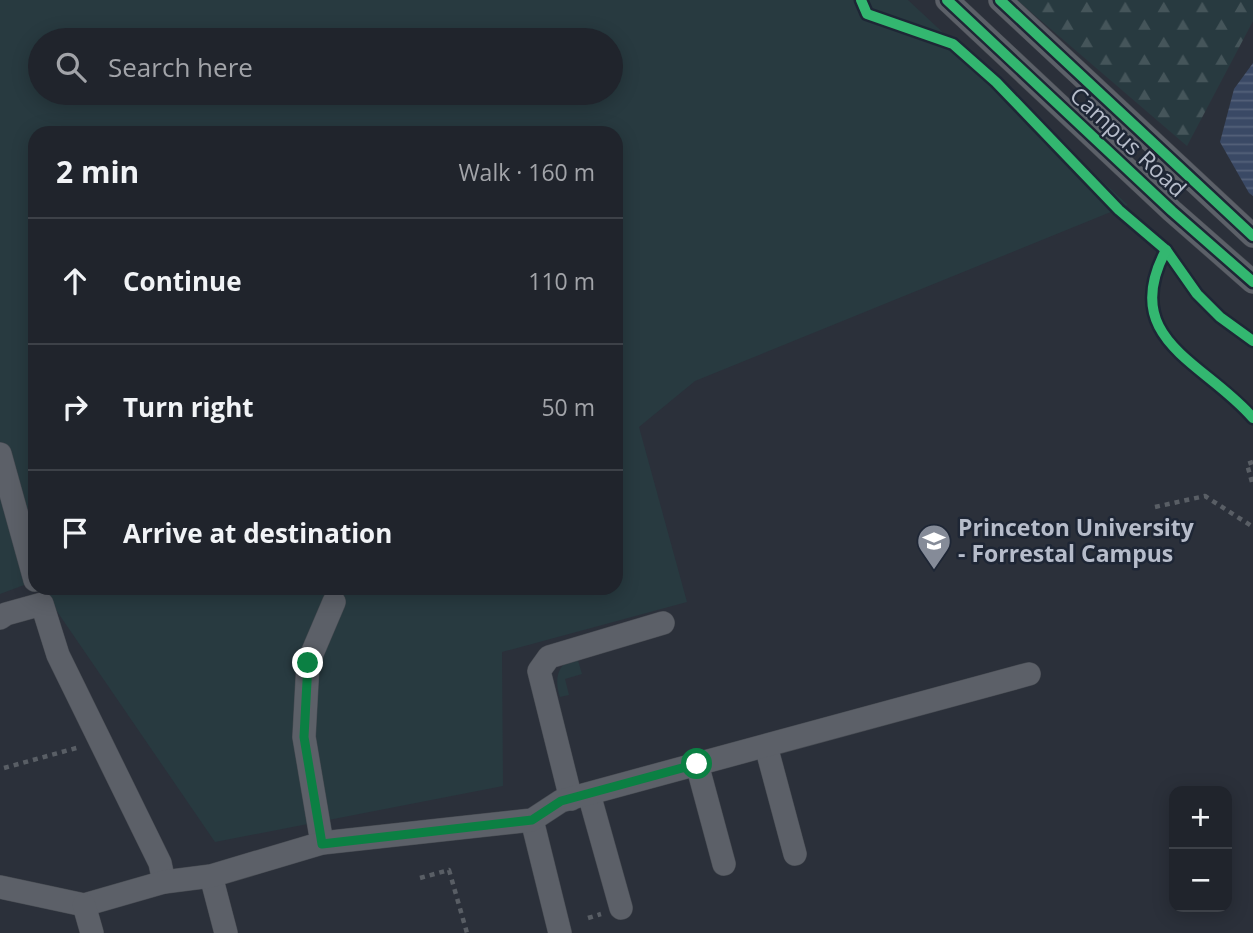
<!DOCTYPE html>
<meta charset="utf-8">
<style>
body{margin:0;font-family:"Open Sans",sans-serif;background:#282c34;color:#f1f3f6}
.controls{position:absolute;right:21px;bottom:21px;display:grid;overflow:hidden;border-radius:14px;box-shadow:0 4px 18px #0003}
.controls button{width:63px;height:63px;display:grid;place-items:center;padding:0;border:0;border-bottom:2px solid #3d4148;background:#20242c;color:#f1f3f6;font:35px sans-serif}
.stop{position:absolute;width:21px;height:21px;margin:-16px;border:5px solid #0b8043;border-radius:50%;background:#fff}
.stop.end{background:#0b8043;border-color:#fff;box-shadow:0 2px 7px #0008}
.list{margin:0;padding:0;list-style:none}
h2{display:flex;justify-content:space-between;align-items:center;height:91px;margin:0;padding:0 28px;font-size:30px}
h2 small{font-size:23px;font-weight:400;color:#a2a4a9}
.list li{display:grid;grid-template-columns:46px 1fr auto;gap:21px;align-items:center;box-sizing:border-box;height:126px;padding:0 28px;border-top:2px solid #3d4148}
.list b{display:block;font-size:26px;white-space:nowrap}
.list em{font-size:23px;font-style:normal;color:#a2a4a9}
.icon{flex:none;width:38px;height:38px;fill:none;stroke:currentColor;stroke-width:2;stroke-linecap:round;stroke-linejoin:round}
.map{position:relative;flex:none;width:1253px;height:933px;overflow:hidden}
.search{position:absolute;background:#20242c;box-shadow:0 4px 18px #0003;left:28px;top:28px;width:595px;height:77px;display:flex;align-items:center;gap:18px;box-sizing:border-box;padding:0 24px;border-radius:38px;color:#a2a4a9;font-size:26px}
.panel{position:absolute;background:#20242c;box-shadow:0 4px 18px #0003;left:28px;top:126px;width:595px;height:469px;border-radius:21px}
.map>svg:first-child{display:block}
.grass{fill:#283a40;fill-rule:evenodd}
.forest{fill:url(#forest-firs)}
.water{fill:url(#water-rules)}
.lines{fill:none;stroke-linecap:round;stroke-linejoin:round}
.minor-casing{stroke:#474b52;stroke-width:24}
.path{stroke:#595e65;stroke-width:4.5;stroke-dasharray:5 5;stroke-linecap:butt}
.minor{stroke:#5c6068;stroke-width:23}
.cycleway-casing{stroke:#1e2635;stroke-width:15}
.cycleway{stroke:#33b770;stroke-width:10}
.route{stroke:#0b8043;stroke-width:9}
.labels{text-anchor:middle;stroke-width:5;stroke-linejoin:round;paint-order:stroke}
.street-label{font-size:23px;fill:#b6bcca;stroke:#1e2635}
.poi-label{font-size:23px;font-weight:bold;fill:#b6bcca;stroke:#1e2635;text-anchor:start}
</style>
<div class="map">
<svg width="1253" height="933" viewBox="0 0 1253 933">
<defs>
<pattern id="forest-firs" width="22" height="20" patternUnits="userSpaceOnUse" patternTransform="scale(1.75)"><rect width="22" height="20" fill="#283a40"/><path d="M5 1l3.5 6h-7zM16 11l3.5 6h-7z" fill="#45555a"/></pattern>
<pattern id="water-rules" width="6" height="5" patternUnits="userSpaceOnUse" patternTransform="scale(1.75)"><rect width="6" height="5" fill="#3a4965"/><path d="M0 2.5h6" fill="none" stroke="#54617a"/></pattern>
</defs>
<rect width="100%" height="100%" fill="#2b303a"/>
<g class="grass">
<path d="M0,0H908L1128,205L695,381L639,427L687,602L502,652L503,786L215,842L41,588H616V133H35V581L0,594ZM40,40H611V93H40Z"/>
<path d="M577,657L582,674L565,679L569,695L560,697C554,679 557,663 577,657Z"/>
</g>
<path class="forest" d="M1017,0H1253V21L1187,146Z"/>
<path class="water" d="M1253,63V196L1249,193L1220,142L1234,89Z"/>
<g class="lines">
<g class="minor-casing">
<g id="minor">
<path d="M947,0L1172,211L1253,282"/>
<path d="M1000,0L1253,236"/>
<path d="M0,454L35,580"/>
<path d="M0,618L6,614L42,604L58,655L160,863L164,882"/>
<path d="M766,746L795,854"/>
<path d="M697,764L724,864"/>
<path d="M589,794L621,908"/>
<path d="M571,799L539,671L549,657L663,623"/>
<path d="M532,820L560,933"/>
<path d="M322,843L304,737L308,663L334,602"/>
<path d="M211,876L226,933"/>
<path d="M0,887L84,905L164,882L211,876L322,843L532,820L561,801L1029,674"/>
<path d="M84,905L92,933"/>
</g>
</g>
<g class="path">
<path d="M1253,462L1247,464L1253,486"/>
<path d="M1155,507L1205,496L1253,527"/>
<path d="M4,768L80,747"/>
<path d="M420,878L449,870L467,933"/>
<path d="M588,918L601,914"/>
</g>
<use href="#minor" class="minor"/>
<g class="cycleway-casing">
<g id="cycleway">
<path d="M861,0L867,14L953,44L996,82L1119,210L1166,250L1197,294L1220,317L1253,341"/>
<path d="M947,0L1172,211L1253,282"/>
<path d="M1000,0L1253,236"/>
<path d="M1166,250C1118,340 1205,362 1253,418"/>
</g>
</g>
<use href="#cycleway" class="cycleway"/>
</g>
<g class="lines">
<path class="route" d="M308,663L304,737L322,844L532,820L561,801L697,764"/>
</g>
<defs>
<g id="university-pin" transform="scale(1.75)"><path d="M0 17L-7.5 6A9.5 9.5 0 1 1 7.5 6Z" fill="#858b98" stroke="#1e2635"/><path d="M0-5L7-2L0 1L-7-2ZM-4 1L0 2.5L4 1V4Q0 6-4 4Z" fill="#fff"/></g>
</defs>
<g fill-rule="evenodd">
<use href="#university-pin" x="934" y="541"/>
</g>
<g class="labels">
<g class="street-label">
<text transform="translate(1128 142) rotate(43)" y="8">Campus Road</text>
</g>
<g class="poi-label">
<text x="958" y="536">Princeton University<tspan x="958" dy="26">- Forrestal Campus</tspan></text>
</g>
</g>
</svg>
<div class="controls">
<button>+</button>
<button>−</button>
</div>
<div class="stop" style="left:697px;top:764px"></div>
<div class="stop end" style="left:308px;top:663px"></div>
<div class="search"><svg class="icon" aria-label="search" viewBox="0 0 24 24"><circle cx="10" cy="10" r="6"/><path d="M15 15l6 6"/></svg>Search here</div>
<section class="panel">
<h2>2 min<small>Walk · 160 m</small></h2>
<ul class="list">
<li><svg class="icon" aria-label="ahead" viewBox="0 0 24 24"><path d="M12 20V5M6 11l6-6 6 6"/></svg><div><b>Continue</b></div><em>110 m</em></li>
<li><svg class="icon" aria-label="right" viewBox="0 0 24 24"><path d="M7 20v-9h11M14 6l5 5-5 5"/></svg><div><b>Turn right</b></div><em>50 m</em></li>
<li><svg class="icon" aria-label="arrive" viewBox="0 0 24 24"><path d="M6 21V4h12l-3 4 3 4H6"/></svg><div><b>Arrive at destination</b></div></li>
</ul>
</section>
</div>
